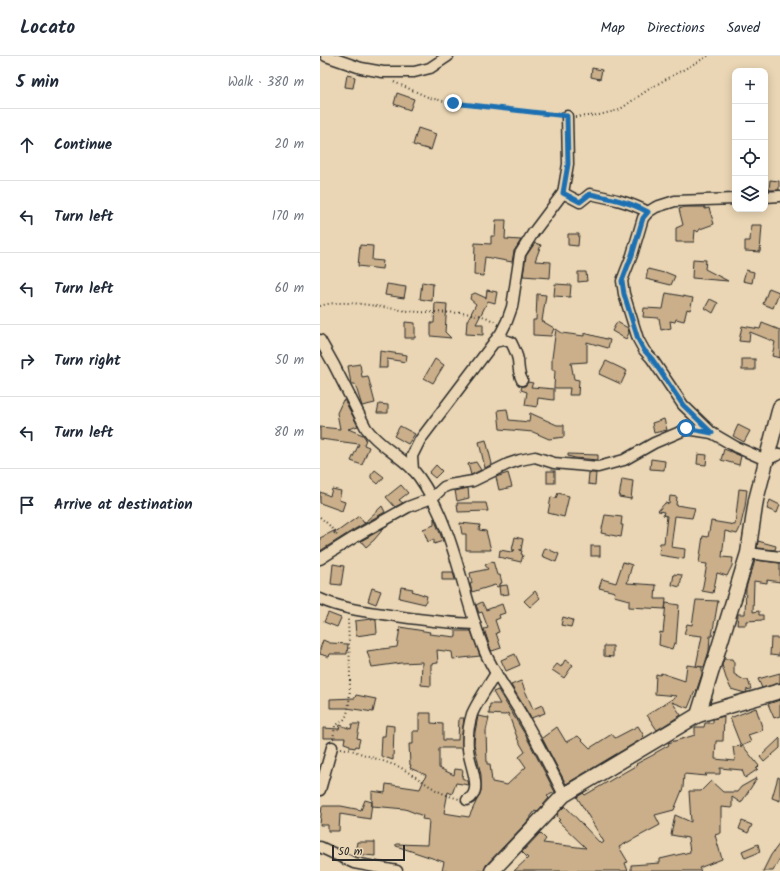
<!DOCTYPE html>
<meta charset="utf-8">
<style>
body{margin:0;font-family:Kalam,sans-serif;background:#f2f2f3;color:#1f2937}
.controls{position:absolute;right:12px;top:12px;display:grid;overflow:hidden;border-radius:8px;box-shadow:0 2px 10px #0003}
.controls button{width:36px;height:36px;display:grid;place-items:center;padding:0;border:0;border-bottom:1px solid #e0e1e3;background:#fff;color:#1f2937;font:20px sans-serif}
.scale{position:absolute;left:12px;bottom:10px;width:73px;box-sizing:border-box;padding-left:4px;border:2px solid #2b2b2b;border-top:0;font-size:11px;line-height:14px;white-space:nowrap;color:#2b2b2b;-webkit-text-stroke:3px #ead6b4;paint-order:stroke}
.stop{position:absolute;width:12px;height:12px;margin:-9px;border:3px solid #1f6fb2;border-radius:50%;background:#fff}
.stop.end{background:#1f6fb2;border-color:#fff;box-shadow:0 1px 4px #0008}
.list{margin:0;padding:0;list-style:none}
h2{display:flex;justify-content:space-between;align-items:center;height:52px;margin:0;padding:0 16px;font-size:17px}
h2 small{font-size:13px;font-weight:400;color:#747a83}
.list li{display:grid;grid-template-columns:26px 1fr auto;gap:12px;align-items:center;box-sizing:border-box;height:72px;padding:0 16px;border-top:1px solid #e0e1e3}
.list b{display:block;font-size:15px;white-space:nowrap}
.list em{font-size:13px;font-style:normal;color:#747a83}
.icon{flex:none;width:22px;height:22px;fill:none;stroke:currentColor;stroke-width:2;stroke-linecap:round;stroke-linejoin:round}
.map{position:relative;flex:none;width:460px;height:815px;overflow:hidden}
header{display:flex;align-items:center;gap:24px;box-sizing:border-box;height:56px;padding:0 20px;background:#fff;border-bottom:1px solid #e0e1e3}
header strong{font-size:19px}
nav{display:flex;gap:22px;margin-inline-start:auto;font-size:14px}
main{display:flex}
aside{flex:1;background:#fff}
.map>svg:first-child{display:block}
.building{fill:#caaf8a;stroke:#2b2b2b}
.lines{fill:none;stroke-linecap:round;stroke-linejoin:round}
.street-casing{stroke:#2b2b2b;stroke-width:13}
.secondary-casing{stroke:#2b2b2b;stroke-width:17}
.path{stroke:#2b2b2b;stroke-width:2;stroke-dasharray:1 3;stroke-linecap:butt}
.street{stroke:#ead6b4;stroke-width:10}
.secondary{stroke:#ead6b4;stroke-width:14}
.route{stroke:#1f6fb2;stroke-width:5}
</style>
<header>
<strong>Locato</strong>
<nav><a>Map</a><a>Directions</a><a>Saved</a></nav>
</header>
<main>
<aside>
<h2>5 min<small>Walk · 380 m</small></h2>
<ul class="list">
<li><svg class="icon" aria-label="ahead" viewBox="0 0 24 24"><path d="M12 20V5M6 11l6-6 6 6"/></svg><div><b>Continue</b></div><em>20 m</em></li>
<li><svg class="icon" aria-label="left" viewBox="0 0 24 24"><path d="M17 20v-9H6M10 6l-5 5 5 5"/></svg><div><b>Turn left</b></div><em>170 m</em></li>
<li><svg class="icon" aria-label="left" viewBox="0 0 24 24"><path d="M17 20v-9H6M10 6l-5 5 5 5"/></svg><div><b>Turn left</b></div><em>60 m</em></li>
<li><svg class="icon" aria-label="right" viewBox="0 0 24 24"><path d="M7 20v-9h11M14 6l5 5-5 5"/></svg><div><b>Turn right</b></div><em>50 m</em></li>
<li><svg class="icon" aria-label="left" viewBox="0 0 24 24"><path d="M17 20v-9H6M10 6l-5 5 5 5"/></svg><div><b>Turn left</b></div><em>80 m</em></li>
<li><svg class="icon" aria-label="arrive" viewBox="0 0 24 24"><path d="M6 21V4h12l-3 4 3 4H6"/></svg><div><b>Arrive at destination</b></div></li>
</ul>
</aside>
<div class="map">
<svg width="460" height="815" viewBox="0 0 460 815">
<rect width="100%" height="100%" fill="#ead6b4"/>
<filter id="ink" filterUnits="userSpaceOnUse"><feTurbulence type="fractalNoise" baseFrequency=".025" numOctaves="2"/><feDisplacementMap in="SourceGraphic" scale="8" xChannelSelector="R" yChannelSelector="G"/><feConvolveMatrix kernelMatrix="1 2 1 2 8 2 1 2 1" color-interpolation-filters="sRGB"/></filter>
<g filter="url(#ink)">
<g class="building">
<path d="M272,12L282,14L280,23L271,21Z"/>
<path d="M27,19L35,21L33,32L25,31Z"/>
<path d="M77,37L94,43L90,54L74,48Z"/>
<path d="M98,72L116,78L111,94L93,89Z"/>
<path d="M450,124L459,125V134H449Z"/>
<path d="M365,151H385V153L389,152L394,168L380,173L378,176L375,174L374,186H356V172L363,169L359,153Z"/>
<path d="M176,164H186L185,183L201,184L194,195L192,206L165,201L163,220L154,219L155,187L171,188V180H175Z"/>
<path d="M431,169H442L440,196L425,195V185H430Z"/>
<path d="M248,178H259L258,190L248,189Z"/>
<path d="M215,187L221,189L215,205L231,206L230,222L203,220L206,200Z"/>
<path d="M40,189L53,190L52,204L63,205L62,213L38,210Z"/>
<path d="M373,203L386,204L385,213L408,225L372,222Z"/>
<path d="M328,213L344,217L345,216L355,220L351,229L326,223Z"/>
<path d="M426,214L434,216L432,227L423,225Z"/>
<path d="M258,216H266L267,225L258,226Z"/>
<path d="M102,226L113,228L112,245L100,243Z"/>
<path d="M67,228L86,231L84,242L65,239Z"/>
<path d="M235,228L251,229L250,241L234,240Z"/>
<path d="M449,232L459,236L453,252L443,248Z"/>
<path d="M167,234L177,236L175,247L168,245L156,268H163V279L146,278L147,265L156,248L150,243L151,239L155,237L166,242Z"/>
<path d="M346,237L373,242L370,254L367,253L364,265L356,263L355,266L350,265L351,272L341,274L339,262L323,261L324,252L343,253Z"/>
<path d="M217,238L226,239L222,265L234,272L231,280L213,279V264H216Z"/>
<path d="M390,243L398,247L393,257L385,252Z"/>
<path d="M115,247L127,248L125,276L131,282L111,280V267H114Z"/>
<path d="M85,266L95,267V282H85Z"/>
<path d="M297,266L308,272L309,277L306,283L292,275Z"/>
<path d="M442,267L460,274V302L452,300L455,286L430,276L429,286L419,285L422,270L440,273Z"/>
<path d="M236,273L242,277L264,280V277L290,284L288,292L267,286V306L251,307L254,323L259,324L258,339H249L250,332H234L235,314H232V302Z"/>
<path d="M60,295L87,299L86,306L67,303V312H59Z"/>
<path d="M115,303L124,309L113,327L104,322Z"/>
<rect x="422" y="303" width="13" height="11"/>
<path d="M286,305L307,315L301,328L279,318Z"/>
<path d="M40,308L42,321L48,320L55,347L42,350L35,328H31L28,310Z"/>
<path d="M208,326L213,327L211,331L234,333V344L218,342L217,351L205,349L207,336L201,334L202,330H205Z"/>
<path d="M23,344L25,345L38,370L28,373L43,379L46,383L44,389L49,391L42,409L31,405L39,388L0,383V371L20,373L17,357Z"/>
<path d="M59,348L68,349V357H57Z"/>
<path d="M187,353L189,364L209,366L210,357L237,369H244V381L229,383L213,376L180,373L178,354Z"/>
<path d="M344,363L347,374L334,377L332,367Z"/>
<path d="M418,369L430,375L424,386L413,380Z"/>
<path d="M80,370L95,378L88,388L74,380Z"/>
<path d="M166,384L172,408L165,412L159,386Z"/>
<path d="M404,393L421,400L419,409L401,404Z"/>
<path d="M248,398L278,399V404L255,402L248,400Z"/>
<path d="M378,398L387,399L386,409L377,408Z"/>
<path d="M331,403L345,405L344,414L330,413Z"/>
<path d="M156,406L161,414L151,419L148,408Z"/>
<path d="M116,409L122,415L115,422L109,417Z"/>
<path d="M55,414L64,421L58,428L51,422V419Z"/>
<rect x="227" y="415" width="8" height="12"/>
<path d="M188,417L192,431L179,434L176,421Z"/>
<path d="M269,417H276L275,429L268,428Z"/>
<path d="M302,423L313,425L311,443L299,441Z"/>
<path d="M81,429L88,437L79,444L83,447L75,451L66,441Z"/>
<path d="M148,432L149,442L137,445L135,435Z"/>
<path d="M12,433L21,435L19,444L25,446L22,455L0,447V436L10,440Z"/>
<path d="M419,433L427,434L425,451L420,472L417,478L405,475L402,501L413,502L412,510L407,520L397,517L393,537L382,535L387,508L379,507L383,480L388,481L391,465L415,469Z"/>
<path d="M238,437L249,440L244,461L228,457L231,441L236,442Z"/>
<path d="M350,440L357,441L356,449L375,452L372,462L355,460L351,491L365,493L364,503L339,499L340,487H344L347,460L343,459L344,456L338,455L345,447L349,448Z"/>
<path d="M450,444L460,449L457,457L447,453Z"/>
<path d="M137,447H166L168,455L138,456Z"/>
<path d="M62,450L65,456L35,473L0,495V482L16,474L14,478L39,460L44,467Z"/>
<path d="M285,459L302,461L301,469H303L301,481L281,477Z"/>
<path d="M114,462L123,485L114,488V483L108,486L103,473L114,469Z"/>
<path d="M140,467L160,469L159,474L166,475L171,494H146V478H142Z"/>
<path d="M64,472L54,484L46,491L41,485Z"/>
<path d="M195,481L203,483L201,494H199L202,495L201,498L203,499L201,506L179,501L180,494L191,496L195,494H192Z"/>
<path d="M438,485L456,490L455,494L437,492Z"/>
<rect x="271" y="490" width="9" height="10"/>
<path d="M225,492L239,498L236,506L222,500Z"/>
<path d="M435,504L460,507V526L447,524V527L434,525L433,556L439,555V559H443V564L426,565V569H417L418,558H425L426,532L431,515H432Z"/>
<path d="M173,505L177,519H180L182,527L179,528V530L187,529L189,538L180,539L179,530L177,531L175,529L152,536L150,528L152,527L150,517L168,513L165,509Z"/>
<path d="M303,506L312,509L307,527L336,529L335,543H346L345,553L309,551V544L294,540L295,536L279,532L282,523L296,527Z"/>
<path d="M13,508L24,510L21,529L11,528Z"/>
<path d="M122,516H133L135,524H122Z"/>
<path d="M354,518L362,519L360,531L352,529Z"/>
<path d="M81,531L93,533L92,535L107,540L105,548L79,542Z"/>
<path d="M52,532L61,535L56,548L48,545Z"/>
<path d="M215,535L220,542L210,551L204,545Z"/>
<path d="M376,544L398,545L392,580H390L389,595L384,611L376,610L382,580L364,578L367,568L372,569Z"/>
<path d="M162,546L166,554L182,548L185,557L179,559L180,562L175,564L179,576L176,577L181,592L172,595L171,594L164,573L168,572L162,556L159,557L156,549Z"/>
<path d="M346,547L359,549L356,588L354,587L352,593L339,589L340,576L343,577Z"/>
<path d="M8,557L21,562L17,571L4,566Z"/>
<path d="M243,561L253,564L251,571L241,569Z"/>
<path d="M51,563L56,564L57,577L36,580L35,565Z"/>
<path d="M80,571L110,576L109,578L136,581V575H151L160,600L133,603L132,596L117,594L118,607L111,608V630L101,629L102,606L81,607L52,611L47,595L77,591Z"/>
<path d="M451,582H460L459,600L450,599Z"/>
<path d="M3,584L10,587L28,588L27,598H10L9,601L0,598V593Z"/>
<path d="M284,590H293V601L284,600Z"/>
<path d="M195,598L200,609L186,615L181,604Z"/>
<path d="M404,603H412L414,607V618L424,624H428L431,633L426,634L427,636L425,637L411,633L406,622L402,609Z"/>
<path d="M245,604L253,609L244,622L232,614L237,608L241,611Z"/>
<path d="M367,609L382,611V618L376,636L375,635L368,652L352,646L361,659L337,674L327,659L357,640L335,638L336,618L340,619L341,617L365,625Z"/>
<path d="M460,617V627L442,632L438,623Z"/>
<path d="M201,625L213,653L222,649L225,657L211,662L191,629Z"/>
<path d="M178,634L206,680L235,736L227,740L229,742L217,756L215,755L206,767L166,809L164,815H122L124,806L76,790V788L107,789L109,764L102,763L103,760L85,753L52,750V746L50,763L20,758L19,775H8V769H0L2,750H21L41,754L45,744L52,746V735L65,737L66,728L100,733L106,719L90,712L91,709H90L89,688H93V675H99V657H111V667L123,668V684H138L139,662H144L142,679V692H119V712L134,719L135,713L143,714L142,722L148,725L149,729L136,727L132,738L128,736L124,757L149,761L161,735V719L154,688L155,676L158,660L169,662L166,675L167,708H170L172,726L187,729L206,711L199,701L205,696L198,684L188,657L185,659L169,658L170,648H180L173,636Z"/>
<path d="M36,639L56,643L53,656L27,652H10V643L35,642Z"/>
<path d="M460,644V660L454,662L448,648Z"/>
<path d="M436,652L443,674L428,679L431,686L421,690L410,662Z"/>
<path d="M404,660L403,685H396L395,703L415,705L413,691L423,690L439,710L436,713H438L425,722L422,714L400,712V718H385L387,720L364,718L363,732L354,754L335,759L340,769L299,791L308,806L305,807L308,815H194L208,802L202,796L220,777L226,783L223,787L266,792L238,765L240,764L237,761L238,759L237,758L245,750L281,788L284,786L257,741L263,737L265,739L317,709L316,708L335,698V697L349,689L348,687L375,679V671H384L385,667H393V663Z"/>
<path d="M32,668H40L37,682L40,683L38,691L36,690L35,692L30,691V689L24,687L25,682H3V672L19,673L20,669L31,673Z"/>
<path d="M66,669L74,670L73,704L61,700L62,680H65Z"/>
<path d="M318,670L324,680L320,684L246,728L222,682L237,671L246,686L258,680L270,692L292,678L295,682Z"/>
<path d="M460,682V692L444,706L440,701Z"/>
<path d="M458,721L460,722V745L452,742Z"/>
<path d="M437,722L421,747L412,741V752L401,751V777L395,779L402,803L379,812L381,815H311V809L340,807V803L370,796L368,782L351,779L355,759L371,766L369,735H381L391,725L403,736H417L421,731Z"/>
<path d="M422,765L432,769L428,777L419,773Z"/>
<path d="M37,786H55V800L35,798Z"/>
<path d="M460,787V802L453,815H443L451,799Z"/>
<path d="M438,788L440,796L425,802L422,795Z"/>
</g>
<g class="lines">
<g class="street-casing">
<g id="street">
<path d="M6,0L41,12L63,16H94L110,12L128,0"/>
<path d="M243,137L260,146L270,138C290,142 310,146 328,156"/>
<path d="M445,141L460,140"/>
<path d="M415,143L355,145L336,151L328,156L323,162L312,199L305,217L302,225L304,238L318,283L324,294L332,303L363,349L392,377L416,391L446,404L460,398"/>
<path d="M0,284L14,309L46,372C61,393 86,402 99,421C135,472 142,539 165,596C174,617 188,636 200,656C216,683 230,711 244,739"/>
<path d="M174,286L184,284L191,286C194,292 197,298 198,304C199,312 198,317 202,324"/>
<path d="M93,414L92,400L100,384L181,277L187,265L192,251L200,198L213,177L243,137L248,108L247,60"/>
<path d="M428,497L460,501"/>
<path d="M0,503L38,479L88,451L112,442L124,431L129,429L153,425L188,408L200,404L215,401L234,407L278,411L304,404L334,387L367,373L392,377"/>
<path d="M0,543C20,552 42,555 63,558C94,563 124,567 155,568"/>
<path d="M0,734L12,691"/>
<path d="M147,744C165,736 148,706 148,692C147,682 149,668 152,658C157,646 169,629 176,617"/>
<path d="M0,791L34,807L77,815"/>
</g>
</g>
<g class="secondary-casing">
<g id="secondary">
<path d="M378,659L428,497L436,444L460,351"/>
<path d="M172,815L244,739L378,659L460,635"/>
</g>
</g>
<g class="path">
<path d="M74,26L110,42L133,47L237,59"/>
<path d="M255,61L279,59L299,54L332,31L388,0"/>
<path d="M0,250C26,241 70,254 98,256C119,257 141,255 162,260C167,261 172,264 176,268"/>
<path d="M0,461L10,470L18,481"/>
<path d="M13,683L15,670C19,667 23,666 25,662C34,650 28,579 28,561"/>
<path d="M21,692L31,694L80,711L116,734L126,739L139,743"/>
</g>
<use href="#street" class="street"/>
<use href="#secondary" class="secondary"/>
</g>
</g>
<g class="lines" filter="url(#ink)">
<path class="route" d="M133,47L247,60L248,108L243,137L260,146L270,138C290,142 310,146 328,156L323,162L312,199L305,217L302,225L304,238L318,283L324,294L332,303L363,349L392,377L366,372"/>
</g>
</svg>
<div class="controls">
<button>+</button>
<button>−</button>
<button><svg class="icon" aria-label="locate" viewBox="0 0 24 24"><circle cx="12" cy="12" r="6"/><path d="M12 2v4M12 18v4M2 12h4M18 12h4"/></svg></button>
<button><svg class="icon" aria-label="layers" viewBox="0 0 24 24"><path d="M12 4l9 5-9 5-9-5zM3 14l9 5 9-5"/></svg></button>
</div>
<div class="scale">50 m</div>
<div class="stop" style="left:366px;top:372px"></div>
<div class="stop end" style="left:133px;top:47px"></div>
</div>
</main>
